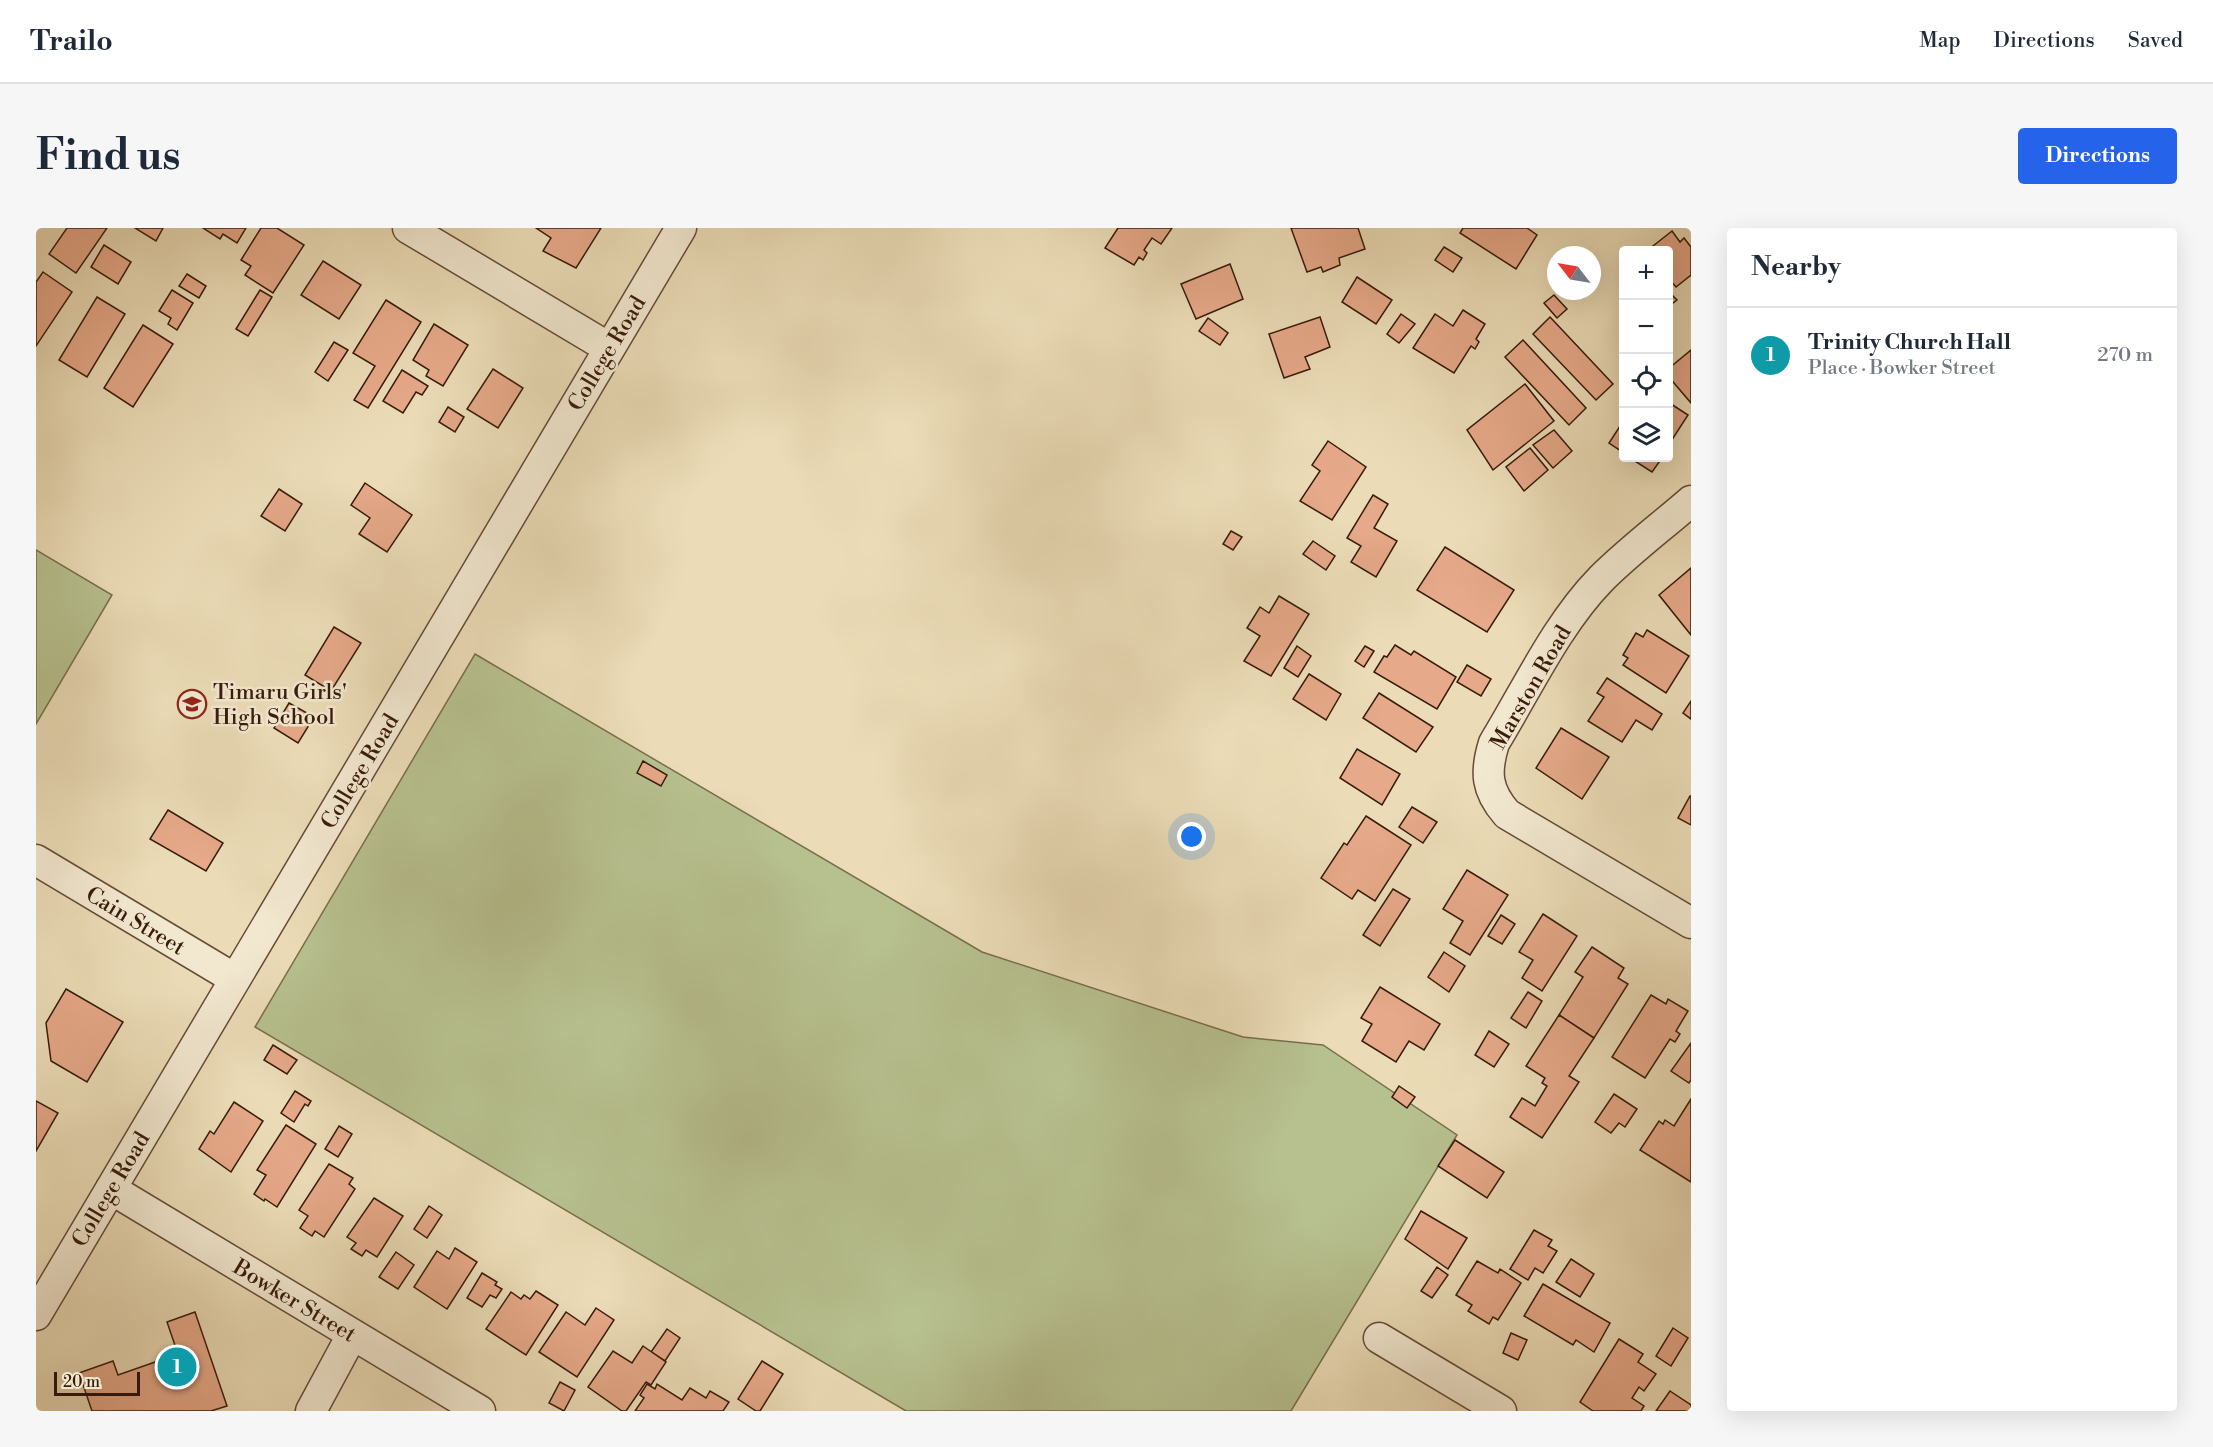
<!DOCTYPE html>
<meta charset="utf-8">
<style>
body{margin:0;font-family:"Libre Bodoni",serif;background:#f6f6f7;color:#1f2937}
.controls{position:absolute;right:18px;top:18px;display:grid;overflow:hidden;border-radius:6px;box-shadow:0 6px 24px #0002}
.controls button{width:54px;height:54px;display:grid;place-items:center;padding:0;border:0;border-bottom:2px solid #e0e1e3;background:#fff;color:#1f2937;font:30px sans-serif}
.compass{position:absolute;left:1511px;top:18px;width:54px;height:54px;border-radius:50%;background:#fff;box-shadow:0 6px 24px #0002;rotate:301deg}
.scale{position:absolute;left:18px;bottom:15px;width:86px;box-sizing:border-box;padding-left:6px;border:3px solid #381b0b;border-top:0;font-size:16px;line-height:21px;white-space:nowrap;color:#381b0b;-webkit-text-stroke:4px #f2e8d0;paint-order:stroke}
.you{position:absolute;left:1156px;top:609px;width:21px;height:21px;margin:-15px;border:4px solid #fff;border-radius:50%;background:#1a73e8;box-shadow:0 0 0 9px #1a73e833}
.badge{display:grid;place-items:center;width:39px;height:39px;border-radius:50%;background:#2563eb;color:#fff;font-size:20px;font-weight:700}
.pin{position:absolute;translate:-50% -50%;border:3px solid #fff;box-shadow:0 2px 6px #0006}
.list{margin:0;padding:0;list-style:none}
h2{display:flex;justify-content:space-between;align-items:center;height:78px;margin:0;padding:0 24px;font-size:26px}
h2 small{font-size:20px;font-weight:400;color:#747a83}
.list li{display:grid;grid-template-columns:39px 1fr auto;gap:18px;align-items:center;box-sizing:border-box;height:96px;padding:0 24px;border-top:2px solid #e0e1e3}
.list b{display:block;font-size:22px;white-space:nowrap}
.list p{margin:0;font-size:20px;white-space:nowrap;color:#747a83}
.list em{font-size:20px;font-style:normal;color:#747a83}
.icon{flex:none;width:33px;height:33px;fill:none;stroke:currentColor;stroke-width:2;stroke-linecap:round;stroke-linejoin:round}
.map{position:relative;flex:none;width:1655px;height:1183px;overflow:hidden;border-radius:6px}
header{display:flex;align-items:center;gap:36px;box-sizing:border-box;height:84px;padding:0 30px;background:#fff;border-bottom:2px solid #e0e1e3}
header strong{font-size:28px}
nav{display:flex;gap:33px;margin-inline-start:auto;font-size:21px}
.intro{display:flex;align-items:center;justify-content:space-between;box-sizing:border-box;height:144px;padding:0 36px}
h1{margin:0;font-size:42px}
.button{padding:15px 27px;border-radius:6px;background:#2563eb;color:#fff;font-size:21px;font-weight:700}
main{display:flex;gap:36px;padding:0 36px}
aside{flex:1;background:#fff;border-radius:6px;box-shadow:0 6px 24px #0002}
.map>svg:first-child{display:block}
.green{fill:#b7c08f;stroke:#786e4d;stroke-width:1.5}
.building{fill:#e6a989;stroke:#381b0b;stroke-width:1.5}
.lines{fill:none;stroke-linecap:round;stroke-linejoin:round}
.minor-casing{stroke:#654b36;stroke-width:33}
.minor{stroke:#f2e8d0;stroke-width:30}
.labels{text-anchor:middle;stroke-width:5;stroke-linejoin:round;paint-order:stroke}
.street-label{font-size:22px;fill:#381b0b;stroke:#f2e8d0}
.poi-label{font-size:22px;fill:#381b0b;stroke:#f2e8d0;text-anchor:start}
</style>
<header>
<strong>Trailo</strong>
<nav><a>Map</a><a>Directions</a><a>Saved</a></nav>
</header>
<div class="intro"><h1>Find us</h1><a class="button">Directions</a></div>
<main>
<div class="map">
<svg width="1655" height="1183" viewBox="0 0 1655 1183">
<rect width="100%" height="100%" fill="#ebdcb7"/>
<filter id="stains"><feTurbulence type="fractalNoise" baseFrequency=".00333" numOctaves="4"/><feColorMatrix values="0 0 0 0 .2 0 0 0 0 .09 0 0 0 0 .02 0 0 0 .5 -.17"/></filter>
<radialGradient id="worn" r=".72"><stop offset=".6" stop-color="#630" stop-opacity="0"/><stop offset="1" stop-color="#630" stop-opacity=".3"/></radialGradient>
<g class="green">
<path d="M0,322L76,367L0,496Z"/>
<path d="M439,426L946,724L1207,809L1287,817L1421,907L1255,1183H870L219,799Z"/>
</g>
<g class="building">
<path d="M31,0H71L40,45L13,26Z"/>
<path d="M99,0H127L120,13Z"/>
<path d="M167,0H210L201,15L187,6L184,11Z"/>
<path d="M225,0H241L268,17L237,65L209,47L215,38L205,32Z"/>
<path d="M500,0H565L540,40L507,23L515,10Z"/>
<path d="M1082,0H1136L1125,16L1116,10L1108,22L1111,25L1107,32L1103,29L1098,37L1069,20Z"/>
<path d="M1255,0H1322L1329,21L1303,30L1304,37L1287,44L1285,39L1271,44Z"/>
<path d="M1427,0H1491L1501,7L1480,41L1424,5Z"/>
<path d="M1636,3L1644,14L1648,10L1655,19V47L1640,59L1632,50V22H1612Z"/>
<path d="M68,17L95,34L82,56L55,39Z"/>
<path d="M1408,19L1426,30L1417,44L1399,32Z"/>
<path d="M287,33L325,57L303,91L265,67Z"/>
<path d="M1194,36L1207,71L1160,91L1145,56Z"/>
<path d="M7,44L36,64L0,118V54Z"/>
<path d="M151,46L170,58L163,70L143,58Z"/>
<path d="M1321,49L1356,72L1340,96L1306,74Z"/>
<path d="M136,62L157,75L141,102L132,96L135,90L123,83Z"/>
<path d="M224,62L236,69L212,108L200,101Z"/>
<path d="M1632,63L1641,72L1632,79Z"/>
<path d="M1518,67L1531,81L1521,90L1508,75Z"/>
<path d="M61,69L89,86L51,149L23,132Z"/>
<path d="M350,72L385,94L332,180L318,172L339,138L317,125Z"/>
<path d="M1427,82L1449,96L1440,111L1443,114L1439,121L1435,118L1418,145L1377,120L1399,86L1417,98Z"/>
<path d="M1365,86L1379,96L1363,115L1351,106Z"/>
<path d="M1284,89L1294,119L1269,129L1274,141L1248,150L1233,106Z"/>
<path d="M1514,89L1577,156L1560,172L1497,106Z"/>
<path d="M1172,90L1192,105L1184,117L1163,103Z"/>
<path d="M398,96L432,117L407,158L390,148L393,142L377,132Z"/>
<path d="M107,97L137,116L97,179L68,160Z"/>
<path d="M1487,112L1550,180L1533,197L1469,129Z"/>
<path d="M298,114L312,122L292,153L279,144Z"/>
<path d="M1655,122V175L1632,148V141Z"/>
<path d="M457,141L487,160L462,200L431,181Z"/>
<path d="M366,142L392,158L386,167L380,164L367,185L347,173Z"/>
<path d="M1489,156L1518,193L1457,242L1431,202Z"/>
<path d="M1632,174L1652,187L1632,218Z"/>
<path d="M412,179L428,189L419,204L403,194Z"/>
<path d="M1588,192V225L1573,215Z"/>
<path d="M1518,202L1536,223L1517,240L1497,217Z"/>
<path d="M1292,213L1330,239L1296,292L1264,273L1284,243L1276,237Z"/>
<path d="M1494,220L1512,242L1488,263L1470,239Z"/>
<path d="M1594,230H1626L1616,244Z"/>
<path d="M329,255L376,287L351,324L323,306L334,290L315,277Z"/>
<path d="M243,261L266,276L249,303L225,288Z"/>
<path d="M1337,267L1352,276L1338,300L1361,313L1340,349L1315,334L1325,318L1311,310Z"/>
<path d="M1195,303L1206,309L1197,322L1187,316Z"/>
<path d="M1277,313L1299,328L1290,342L1267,326Z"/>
<path d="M1409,319L1478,362L1451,404L1381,362Z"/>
<path d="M1655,340V407L1623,367Z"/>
<path d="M1243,368L1273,386L1235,448L1208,433L1224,408L1211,400L1224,379L1233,385Z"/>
<path d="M298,399L325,415L295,463L269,447Z"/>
<path d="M1611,402L1653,428L1630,465L1587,437L1592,430L1587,427L1600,405L1607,409Z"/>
<path d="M1359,417L1375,427L1378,423L1420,449L1401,481L1338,444L1348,428L1351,429Z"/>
<path d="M1261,418L1275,428L1262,449L1248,440Z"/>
<path d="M1329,418L1338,423L1328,439L1319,433Z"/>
<path d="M1431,437L1455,451L1445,468L1421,454Z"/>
<path d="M1273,446L1305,466L1290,492L1257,471Z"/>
<path d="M1571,450L1626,486L1616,502L1600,492L1586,514L1552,493L1568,469L1561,465Z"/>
<path d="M1343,465L1397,499L1380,524L1327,490Z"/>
<path d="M1655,473V491L1647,485Z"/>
<path d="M253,475L278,489L262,515L238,500Z"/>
<path d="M1525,500L1573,529L1546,571L1500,540Z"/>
<path d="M1321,521L1364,546L1346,577L1304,550Z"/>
<path d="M607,533L631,547L625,558L601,545Z"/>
<path d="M1654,568H1655V597L1642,590Z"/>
<path d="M1376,579L1401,594L1387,615L1363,599Z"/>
<path d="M132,582L187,615L170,643L114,611Z"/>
<path d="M1330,588L1375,617L1339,673L1322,662L1316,671L1285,650L1308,615L1311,617Z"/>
<path d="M1431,642L1472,667L1434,727L1414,715L1427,693L1407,681Z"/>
<path d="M1357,661L1374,671L1344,718L1327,707Z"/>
<path d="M1507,686L1541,708L1506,763L1486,750L1497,732L1483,724Z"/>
<path d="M1465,687L1479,696L1466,716L1452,708Z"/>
<path d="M1556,719L1588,740L1582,750L1592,756L1558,810L1523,787L1547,749L1539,744Z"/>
<path d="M1408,724L1429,738L1413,764L1392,749Z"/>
<path d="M1344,759L1404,796L1388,822L1373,813L1360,834L1326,813L1336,796L1325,790Z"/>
<path d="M30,761L87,794L51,854L15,833L10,795Z"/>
<path d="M1492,764L1506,773L1490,800L1475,790Z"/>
<path d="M1615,767L1630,776L1632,771L1652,783L1640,803L1644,806L1639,814L1634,811L1609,850L1576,829Z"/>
<path d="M1523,787L1558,810L1533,848L1543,854L1506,910L1474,889L1486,870L1499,878L1511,858L1506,855L1509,850L1490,838Z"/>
<path d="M1453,803L1473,816L1458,839L1439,827Z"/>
<path d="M1655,815V852L1653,855L1635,843Z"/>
<path d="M237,817L261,832L251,846L228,832Z"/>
<path d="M1363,858L1379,869L1371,880L1356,869Z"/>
<path d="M259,863L275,873L272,878L269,876L258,894L245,885Z"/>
<path d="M1578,866L1601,881L1589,899L1583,895L1575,905L1559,894Z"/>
<path d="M1655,871V954L1604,922L1623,893L1627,896L1629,892L1638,898Z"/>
<path d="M0,873L22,885L0,923Z"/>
<path d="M198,874L227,893L195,944L163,921L174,903L178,906Z"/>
<path d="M250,897L280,916L241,979L229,971L228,973L218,966L230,947L221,942Z"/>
<path d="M303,898L316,906L302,929L289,921Z"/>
<path d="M1419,912L1468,944L1451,970L1402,938Z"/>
<path d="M293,936L317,950L313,956L319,961L288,1009L279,1003L276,1008L264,1000L272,988L263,982Z"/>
<path d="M338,970L367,988L341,1029L330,1022L326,1028L315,1021L320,1015L311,1009Z"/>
<path d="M393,978L406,987L391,1010L378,1001Z"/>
<path d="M1385,983L1431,1010L1412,1041L1369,1011Z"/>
<path d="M1498,1002L1516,1012L1512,1018L1521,1023L1507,1045L1499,1040L1492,1052L1474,1041Z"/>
<path d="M419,1020L441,1034L411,1081L378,1059L401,1023L413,1031Z"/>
<path d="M360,1024L378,1037L362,1061L343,1049Z"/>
<path d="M1535,1031L1558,1046L1544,1069L1520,1054Z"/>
<path d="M1441,1033L1462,1045L1464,1041L1485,1055L1462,1092L1457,1089L1453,1096L1432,1083L1436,1077L1420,1067Z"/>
<path d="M1401,1039L1412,1047L1396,1070L1385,1063Z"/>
<path d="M446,1045L461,1054L459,1057L466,1061L460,1070L454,1067L446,1079L431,1070Z"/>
<path d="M1507,1056L1574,1095L1558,1124L1540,1112L1537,1117L1488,1088Z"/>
<path d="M500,1063L522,1077L490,1127L450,1101L475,1064L485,1071L488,1067L494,1071Z"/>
<path d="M560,1080L578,1092L541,1149L503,1124L530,1084L549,1097Z"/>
<path d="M159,1084L191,1178L175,1183H56L43,1145L77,1133L82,1147L142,1126L131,1094Z"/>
<path d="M1637,1100L1652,1110L1635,1138L1620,1128Z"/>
<path d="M631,1101L644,1110L629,1133L615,1124Z"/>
<path d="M1475,1105L1491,1112L1482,1132L1467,1125Z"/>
<path d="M1583,1111L1607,1126L1602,1134L1620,1146L1608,1163L1603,1159L1596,1170L1608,1178L1605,1183H1557L1544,1174Z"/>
<path d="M607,1118L630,1134L615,1157L610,1154L590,1183H586L552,1159L577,1123L596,1135Z"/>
<path d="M726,1133L747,1146L724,1183H720L702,1171Z"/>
<path d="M524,1154L539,1162L528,1183L513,1175Z"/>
<path d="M611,1156L619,1161L621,1156L646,1172L654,1160L670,1170L674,1163L693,1174L687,1183H599L608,1170L604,1167Z"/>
<path d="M1634,1163L1655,1177V1183H1620Z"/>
</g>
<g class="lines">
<g class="minor-casing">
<g id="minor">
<path d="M372,0L573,120"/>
<path d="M1655,273C1625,299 1593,323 1565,351C1521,396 1491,461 1458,515C1449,544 1450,562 1471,586L1655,695"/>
<path d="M0,632L199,751"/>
<path d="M75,961L444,1183"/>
<path d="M0,1087L645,0"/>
<path d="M1343,1110L1465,1183"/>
<path d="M275,1183L316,1107"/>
</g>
</g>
<use href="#minor" class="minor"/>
</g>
<defs>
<g id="school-ring" transform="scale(1.5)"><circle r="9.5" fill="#f2e8d0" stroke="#8f2418" stroke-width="1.5"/><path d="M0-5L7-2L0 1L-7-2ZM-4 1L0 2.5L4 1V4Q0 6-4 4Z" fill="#8f2418"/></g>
</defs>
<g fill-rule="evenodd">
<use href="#school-ring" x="156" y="476"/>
</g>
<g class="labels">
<g class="street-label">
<text transform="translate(570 125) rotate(-59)" y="8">College Road</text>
<text transform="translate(1494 459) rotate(-60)" y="8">Marston Road</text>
<text transform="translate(323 543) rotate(-59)" y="8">College Road</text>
<text transform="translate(100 692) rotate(31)" y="8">Cain Street</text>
<text transform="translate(74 961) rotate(-59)" y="8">College Road</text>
<text transform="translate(259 1072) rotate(31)" y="8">Bowker Street</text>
</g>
<g class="poi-label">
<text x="177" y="471">Timaru Girls'<tspan x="177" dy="25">High School</tspan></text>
</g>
</g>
<rect width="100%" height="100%" filter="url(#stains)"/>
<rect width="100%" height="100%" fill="url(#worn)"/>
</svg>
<div class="controls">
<button>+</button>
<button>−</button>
<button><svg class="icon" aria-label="locate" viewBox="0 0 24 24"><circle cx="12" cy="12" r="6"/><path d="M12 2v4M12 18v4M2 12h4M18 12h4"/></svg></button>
<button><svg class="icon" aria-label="layers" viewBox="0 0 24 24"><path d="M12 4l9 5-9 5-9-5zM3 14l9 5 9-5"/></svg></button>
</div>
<svg class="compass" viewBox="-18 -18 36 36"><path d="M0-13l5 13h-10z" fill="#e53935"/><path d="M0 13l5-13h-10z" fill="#747a83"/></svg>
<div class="scale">20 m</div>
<div class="you"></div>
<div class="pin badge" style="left:141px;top:1139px;background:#0f9aa8">1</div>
</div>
<aside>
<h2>Nearby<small></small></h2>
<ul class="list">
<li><span class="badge" style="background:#0f9aa8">1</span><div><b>Trinity Church Hall</b><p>Place · Bowker Street</p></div><em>270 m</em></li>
</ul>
</aside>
</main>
